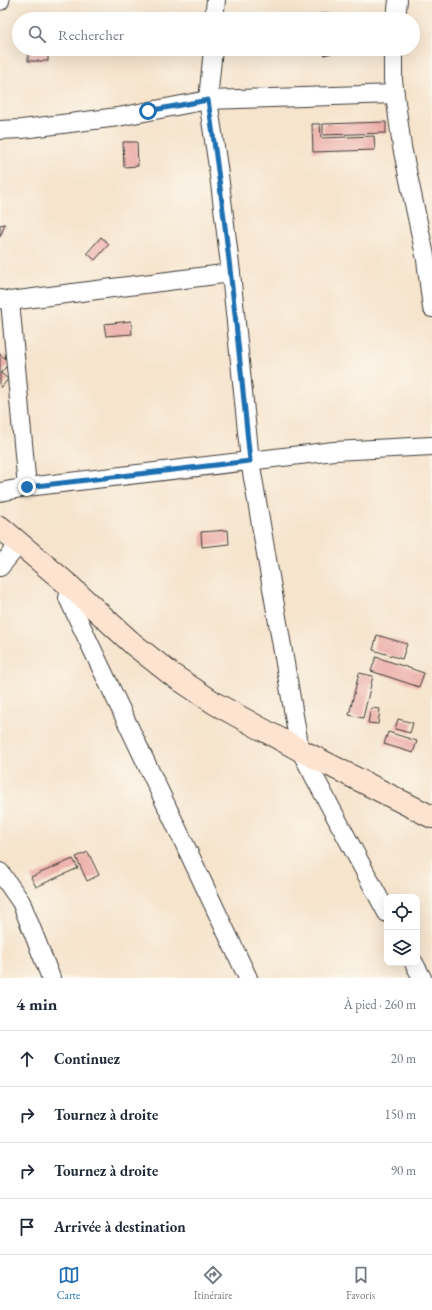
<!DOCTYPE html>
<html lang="fr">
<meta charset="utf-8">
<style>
body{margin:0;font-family:"EB Garamond",serif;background:#f2f2f3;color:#1f2937}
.controls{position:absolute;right:12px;bottom:12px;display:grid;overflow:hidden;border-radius:8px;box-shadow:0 4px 16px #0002}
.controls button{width:36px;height:36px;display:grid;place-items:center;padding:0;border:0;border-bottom:1px solid #e0e1e3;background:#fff;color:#1f2937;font:20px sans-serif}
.stop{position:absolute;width:12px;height:12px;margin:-9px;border:3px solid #1f6fb2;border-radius:50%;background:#fff}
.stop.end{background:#1f6fb2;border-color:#fff;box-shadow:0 1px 4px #0008}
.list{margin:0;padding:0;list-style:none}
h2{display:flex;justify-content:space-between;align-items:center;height:52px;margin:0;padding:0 16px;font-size:17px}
h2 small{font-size:13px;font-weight:400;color:#747a83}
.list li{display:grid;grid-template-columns:26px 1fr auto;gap:12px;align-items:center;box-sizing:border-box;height:56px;padding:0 16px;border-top:1px solid #e0e1e3}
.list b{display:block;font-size:15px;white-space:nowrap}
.list em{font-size:13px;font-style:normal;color:#747a83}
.icon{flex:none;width:22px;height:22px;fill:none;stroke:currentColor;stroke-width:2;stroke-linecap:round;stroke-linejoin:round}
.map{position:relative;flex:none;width:432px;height:978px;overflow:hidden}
.search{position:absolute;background:#fff;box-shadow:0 4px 16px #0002;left:12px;right:12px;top:12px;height:44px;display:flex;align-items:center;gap:10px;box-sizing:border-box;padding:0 14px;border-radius:22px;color:#747a83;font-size:15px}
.sheet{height:276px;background:#fff}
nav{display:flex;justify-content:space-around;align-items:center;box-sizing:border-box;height:56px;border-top:1px solid #e0e1e3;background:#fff;font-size:11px;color:#747a83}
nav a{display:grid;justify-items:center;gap:2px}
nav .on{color:#1f6fb2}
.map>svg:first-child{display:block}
.building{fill:#ecaea9}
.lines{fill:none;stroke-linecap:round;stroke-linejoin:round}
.street-casing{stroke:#3d3a37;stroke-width:20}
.secondary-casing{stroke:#3d3a37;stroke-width:24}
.street{stroke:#fff;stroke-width:18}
.secondary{stroke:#fde4d0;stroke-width:22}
.route{stroke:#1f6fb2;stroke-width:5}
</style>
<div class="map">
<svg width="432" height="978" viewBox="0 0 432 978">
<rect width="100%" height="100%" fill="#fbf7ec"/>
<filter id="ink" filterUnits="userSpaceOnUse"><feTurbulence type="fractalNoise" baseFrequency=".025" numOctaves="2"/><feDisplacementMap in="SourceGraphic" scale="8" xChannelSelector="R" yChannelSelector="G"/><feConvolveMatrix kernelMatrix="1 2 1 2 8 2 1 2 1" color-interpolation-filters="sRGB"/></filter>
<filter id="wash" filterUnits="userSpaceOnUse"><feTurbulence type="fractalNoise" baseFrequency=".012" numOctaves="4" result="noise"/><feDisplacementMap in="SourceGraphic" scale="16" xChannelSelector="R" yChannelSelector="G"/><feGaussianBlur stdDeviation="0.9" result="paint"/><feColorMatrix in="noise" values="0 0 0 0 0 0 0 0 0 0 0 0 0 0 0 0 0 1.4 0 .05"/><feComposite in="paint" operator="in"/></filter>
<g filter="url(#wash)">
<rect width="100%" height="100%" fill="#f6e4cd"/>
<g id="blocks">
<g class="building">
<path d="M329,13L330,19H318L317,15Z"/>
<rect x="28" y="49" width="20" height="12"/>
<path d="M323,49H336V52L324,55Z"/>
<path d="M386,122V133L323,135V124Z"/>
<path d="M312,124H320L321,138L374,136L375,150L313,152Z"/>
<path d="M123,142H137L138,166L124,167Z"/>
<path d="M5,224L0,237V225Z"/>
<path d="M101,237L109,244L95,260L87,253Z"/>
<path d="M131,321L132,334L106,336L104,324Z"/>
<path d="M0,354L10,362L1,373L8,379L1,388L0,386Z"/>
<path d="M228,530L229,544L202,547L201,532Z"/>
<path d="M377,635L407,644L402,659L373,650Z"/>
<path d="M376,657L424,673L419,687L371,671Z"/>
<path d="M359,673L373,676L363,718L349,715Z"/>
<path d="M371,708L380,709L378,724L368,723Z"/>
<path d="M398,719L413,723L410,733L395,729Z"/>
<path d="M388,732L417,741L413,753L384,744Z"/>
<path d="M88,852L99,875L87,881L76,857Z"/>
<path d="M73,859L78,868L36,887L31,877Z"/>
</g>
</g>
</g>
<g filter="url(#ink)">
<use href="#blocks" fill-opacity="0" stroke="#3d3a37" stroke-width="1"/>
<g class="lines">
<g class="street-casing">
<g id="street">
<path d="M0,1V0"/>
<path d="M214,19L216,0"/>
<path d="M396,19L398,0"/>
<path d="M213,49L208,100L218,167L231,273L250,461L300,750L387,913"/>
<path d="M393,49V80L402,147L426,260L432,308"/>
<path d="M0,130L22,129L118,117L208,100L395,94"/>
<path d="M0,299L10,301L231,273"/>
<path d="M10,301L27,487"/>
<path d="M0,492L27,487L334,451L432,446"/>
<path d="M0,567L19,544"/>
<path d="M72,588L68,598L248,978"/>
<path d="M0,872L21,902L51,978"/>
<path d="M414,963L422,978"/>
</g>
</g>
<g class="secondary-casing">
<path id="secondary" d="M0,527L72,588L133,644L171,674L216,704L300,750L432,817"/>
</g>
<use href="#street" class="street"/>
<use href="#secondary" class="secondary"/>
</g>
</g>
<g class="lines" filter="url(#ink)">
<path class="route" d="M27,487L250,461C238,340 226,220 208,100L148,111"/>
</g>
</svg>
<div class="controls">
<button><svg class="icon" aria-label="locate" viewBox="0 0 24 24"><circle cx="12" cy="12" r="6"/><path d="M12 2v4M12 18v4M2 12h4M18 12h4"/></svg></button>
<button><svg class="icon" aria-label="layers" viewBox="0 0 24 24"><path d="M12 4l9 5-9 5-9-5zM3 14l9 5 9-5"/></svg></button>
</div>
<div class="stop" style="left:148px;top:111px"></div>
<div class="stop end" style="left:27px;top:487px"></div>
<div class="search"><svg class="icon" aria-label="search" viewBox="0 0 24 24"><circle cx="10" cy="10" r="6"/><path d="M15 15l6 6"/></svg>Rechercher</div>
</div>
<section class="sheet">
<h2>4 min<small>À pied · 260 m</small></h2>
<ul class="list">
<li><svg class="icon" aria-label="ahead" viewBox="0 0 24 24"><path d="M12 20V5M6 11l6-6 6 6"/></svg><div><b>Continuez</b></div><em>20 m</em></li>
<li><svg class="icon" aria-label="right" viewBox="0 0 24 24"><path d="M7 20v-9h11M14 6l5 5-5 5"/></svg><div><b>Tournez à droite</b></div><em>150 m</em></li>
<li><svg class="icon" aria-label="right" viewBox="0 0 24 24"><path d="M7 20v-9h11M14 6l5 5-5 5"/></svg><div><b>Tournez à droite</b></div><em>90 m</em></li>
<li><svg class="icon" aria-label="arrive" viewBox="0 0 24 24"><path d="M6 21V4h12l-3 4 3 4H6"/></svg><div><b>Arrivée à destination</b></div></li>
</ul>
</section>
<nav>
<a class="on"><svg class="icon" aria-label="map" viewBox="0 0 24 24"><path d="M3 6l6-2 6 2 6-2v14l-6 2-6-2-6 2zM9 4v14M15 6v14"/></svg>Carte</a>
<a><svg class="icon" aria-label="directions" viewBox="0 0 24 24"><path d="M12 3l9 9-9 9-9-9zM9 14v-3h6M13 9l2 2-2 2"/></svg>Itinéraire</a>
<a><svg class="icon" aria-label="saved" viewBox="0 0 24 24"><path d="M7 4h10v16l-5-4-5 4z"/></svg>Favoris</a>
</nav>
